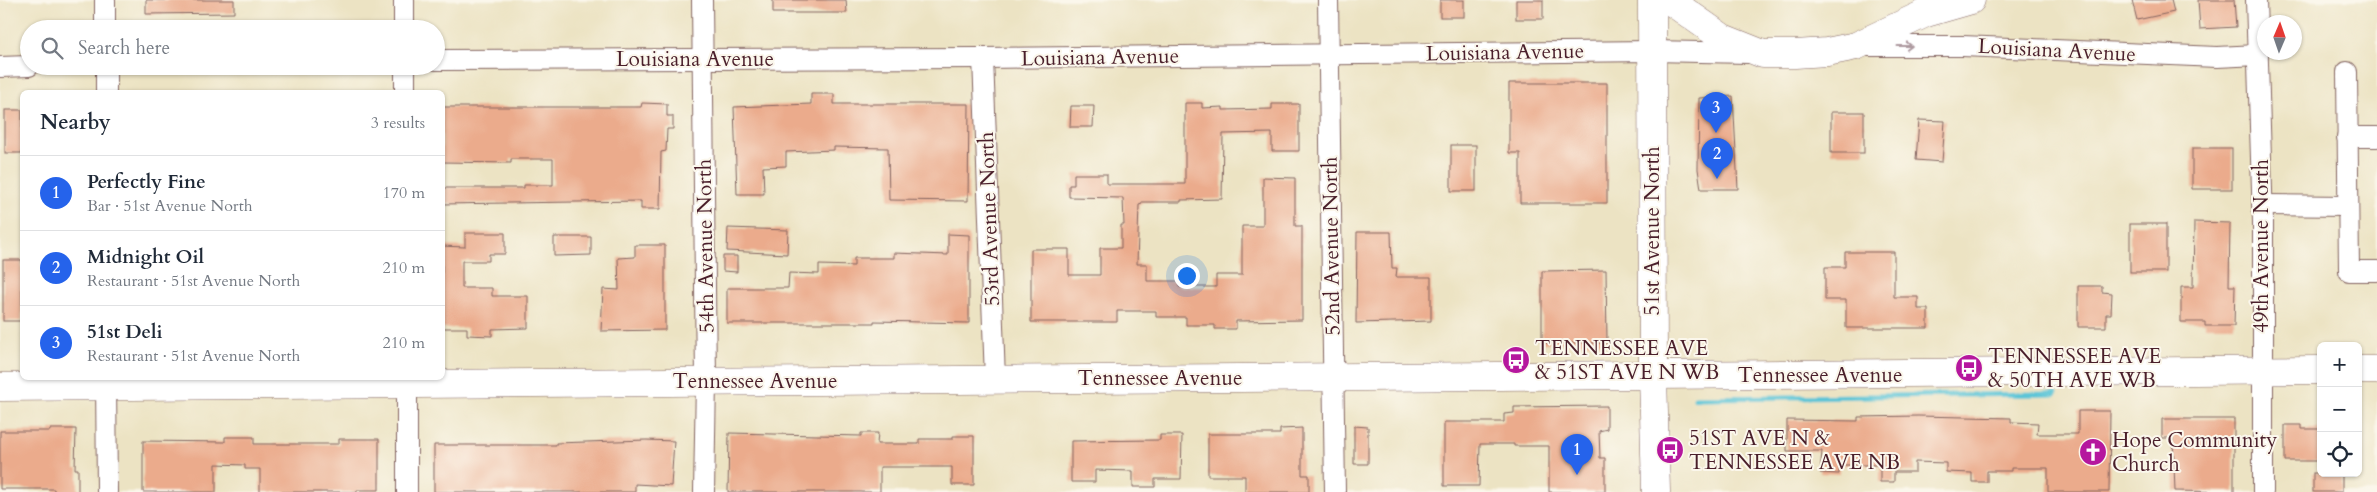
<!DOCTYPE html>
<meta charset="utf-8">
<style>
body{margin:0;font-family:Cardo,serif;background:#f6f6f7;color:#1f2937}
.controls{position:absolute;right:15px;bottom:15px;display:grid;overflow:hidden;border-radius:8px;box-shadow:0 1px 4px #0004}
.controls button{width:45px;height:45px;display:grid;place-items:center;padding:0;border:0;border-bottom:1px solid #e0e1e3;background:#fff;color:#1f2937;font:25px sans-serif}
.compass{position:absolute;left:2257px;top:15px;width:45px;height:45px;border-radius:50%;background:#fff;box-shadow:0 1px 4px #0004;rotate:2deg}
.you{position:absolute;left:1186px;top:275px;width:18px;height:18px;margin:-12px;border:4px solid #fff;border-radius:50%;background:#1a73e8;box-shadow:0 0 0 8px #1a73e833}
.badge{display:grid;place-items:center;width:32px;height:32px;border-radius:50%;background:#2563eb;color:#fff;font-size:16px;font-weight:700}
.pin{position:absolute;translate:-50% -41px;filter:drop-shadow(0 1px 2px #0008)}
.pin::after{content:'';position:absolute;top:26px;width:18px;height:15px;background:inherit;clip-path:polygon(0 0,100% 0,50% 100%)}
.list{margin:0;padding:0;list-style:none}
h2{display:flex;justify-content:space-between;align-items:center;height:65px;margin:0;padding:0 20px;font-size:21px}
h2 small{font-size:16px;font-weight:400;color:#747a83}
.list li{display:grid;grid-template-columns:32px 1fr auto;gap:15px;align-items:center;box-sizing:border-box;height:75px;padding:0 20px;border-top:1px solid #e0e1e3}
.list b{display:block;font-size:19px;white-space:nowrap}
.list p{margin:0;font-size:16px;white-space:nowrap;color:#747a83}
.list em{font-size:16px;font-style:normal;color:#747a83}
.icon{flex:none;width:28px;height:28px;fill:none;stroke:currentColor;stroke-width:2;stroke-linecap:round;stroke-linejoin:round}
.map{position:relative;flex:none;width:2377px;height:492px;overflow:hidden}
.search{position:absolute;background:#fff;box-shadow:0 1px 4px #0004;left:20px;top:20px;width:425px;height:55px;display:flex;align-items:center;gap:12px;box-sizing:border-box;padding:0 18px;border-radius:28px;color:#747a83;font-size:19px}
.panel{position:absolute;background:#fff;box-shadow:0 1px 4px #0004;left:20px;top:90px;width:425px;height:290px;border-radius:8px}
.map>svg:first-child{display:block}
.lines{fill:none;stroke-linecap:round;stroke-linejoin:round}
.stream{stroke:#5bc5d7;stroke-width:5}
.building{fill:#ebab8c}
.street-casing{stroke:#836460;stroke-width:22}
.secondary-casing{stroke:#836460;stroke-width:29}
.primary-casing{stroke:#836460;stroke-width:29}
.street{stroke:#fff;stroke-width:20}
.secondary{stroke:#fff;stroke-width:28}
.primary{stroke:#fff;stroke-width:28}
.oneway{stroke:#ae9aa0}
.labels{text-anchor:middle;stroke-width:4;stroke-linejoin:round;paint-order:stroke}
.street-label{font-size:21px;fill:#4a1f2b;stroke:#fbf7ec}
.poi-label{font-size:21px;fill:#4a1f2b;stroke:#fbf7ec;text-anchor:start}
</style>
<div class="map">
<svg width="2377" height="492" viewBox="0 0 2377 492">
<rect width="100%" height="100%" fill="#fbf7ec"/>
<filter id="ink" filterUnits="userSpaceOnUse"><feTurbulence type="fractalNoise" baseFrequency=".02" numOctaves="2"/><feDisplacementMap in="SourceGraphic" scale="10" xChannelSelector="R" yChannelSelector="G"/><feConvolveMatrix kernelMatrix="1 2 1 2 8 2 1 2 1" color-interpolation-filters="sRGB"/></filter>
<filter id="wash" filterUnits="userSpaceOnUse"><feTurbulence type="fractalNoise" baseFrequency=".0096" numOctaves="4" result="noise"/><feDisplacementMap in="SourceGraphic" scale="20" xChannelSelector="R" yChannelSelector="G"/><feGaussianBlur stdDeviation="1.12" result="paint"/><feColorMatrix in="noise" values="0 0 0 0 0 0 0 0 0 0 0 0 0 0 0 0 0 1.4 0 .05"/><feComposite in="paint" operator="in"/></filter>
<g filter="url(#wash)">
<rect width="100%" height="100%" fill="#ece3c3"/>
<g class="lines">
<path class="stream" d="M1695,398L2055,394"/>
</g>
<g id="blocks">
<g class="building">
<path d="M146,0H234V13L146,14Z"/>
<path d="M773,0H846L847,13H773Z"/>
<rect x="1440" y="0" width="24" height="17"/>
<rect x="1516" y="0" width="27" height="19"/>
<path d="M2132,0H2171L2174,12L2137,20Z"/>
<path d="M2198,0H2234L2236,27L2200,29Z"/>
<path d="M1509,83H1607V203H1520V153H1509Z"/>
<path d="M811,94H834V104H969L968,201L889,200L888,148L834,147V150L786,152V166L763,167L764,194H737L734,107L811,104Z"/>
<path d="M1733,96L1738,189H1701L1698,169L1699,98Z"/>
<path d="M642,103L667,104V116H673V129H667L666,151L661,152L660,209H641V201L442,204V188H524V185H553V159H511V163L442,162V107H641Z"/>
<path d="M1185,103H1202V108L1223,107V110L1272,109V104H1299V151H1272V133L1223,134L1222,199L1181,200V202H1142V204L1139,205L1137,264H1147V281H1179V287H1216V275H1242V226H1263V177L1295,178V226H1302V320L1236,321V329H1215V325H1186V317H1156V311H1117V322H1031V249H1069V275H1100V248H1121V225H1124L1123,198L1069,197V185H1074V174H1107V184H1185Z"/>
<path d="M1071,106H1094L1093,127H1070Z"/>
<rect x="5" y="110" width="17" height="43"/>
<rect x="1831" y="112" width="33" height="41"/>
<path d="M1919,120L1945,121L1942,162L1916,160Z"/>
<rect x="1451" y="145" width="25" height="46"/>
<rect x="2192" y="148" width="40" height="41"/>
<path d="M2194,222L2230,223L2229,286H2235L2234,326H2205V322H2181V287H2193Z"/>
<rect x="2130" y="224" width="36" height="48"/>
<path d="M728,228L788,230L787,254L727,251Z"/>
<path d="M1357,232H1391L1392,268H1397L1396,277H1431V321L1356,323Z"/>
<path d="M465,233H505V254H489V261H462V288H492V296H528V328L492,329V336L467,335V328H442V246L465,247Z"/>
<path d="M948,234L969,235V323L874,321V323H727V288H788L789,273L819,274V265L854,266V258H894V253L948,255Z"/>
<path d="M554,237H591V255L554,256Z"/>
<path d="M635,245H665V330L601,331L603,289L619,290L618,258L635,257Z"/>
<path d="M1845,252H1894V297H1918V309H1928V328H1846V300H1825V267H1845Z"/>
<path d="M723,256H737V272L723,271Z"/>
<rect x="3" y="260" width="19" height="61"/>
<path d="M1606,270L1607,343H1542V271Z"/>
<path d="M2078,286H2102V292L2112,293L2111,314H2106V327H2078Z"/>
<path d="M1607,406V429L1599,431L1600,458H1605V492H1549V446H1514V444H1480L1479,486H1444V422H1504V414L1514,413V407Z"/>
<path d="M2078,411H2110L2109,492H2048V468H2011V471H1987V482H1972V473L1946,472V463L1915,462V472H1894V482H1880V465H1839V474L1820,473L1822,451H1787V420L1858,421V417L1918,416L2011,418V422L2038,423L2037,434H2078Z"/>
<path d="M2162,419H2234V492L2175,491L2173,438H2162Z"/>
<path d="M2285,425H2302V429H2321V461H2285Z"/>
<path d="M1354,426L1368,427V464H1354Z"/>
<path d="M1302,428V475H1309V492H1245V476H1208V434H1280V429Z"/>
<path d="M50,429H76L75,469H78V492H54V489H0V431H50Z"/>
<path d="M729,433L861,436V433H878L877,444H919V439H953V436H974V485H952V467H880V492H728Z"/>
<path d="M1160,435H1182L1181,479H1155V487H1133V471L1095,470V482H1071V441L1160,440Z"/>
<path d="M225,437H254V444H339V439H379V490H357V492H260V469H245V465L216,464V492H143V441L225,442Z"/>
<path d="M646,440L674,441L671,486L635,484V492H434V445H556V443Z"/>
<rect x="2313" y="473" width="29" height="19"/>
</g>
</g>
</g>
<g filter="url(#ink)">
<use href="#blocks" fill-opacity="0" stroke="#836460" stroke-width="1"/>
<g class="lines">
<g class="street-casing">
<g id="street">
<path d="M105,0V29"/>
<path d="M404,0V29"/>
<path d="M702,0L706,381L704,492"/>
<path d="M1328,0L1335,492"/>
<path d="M2256,0L2263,222V492"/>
<path d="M1863,46H1962L2217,57L2258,55"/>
<path d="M983,58L995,379"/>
<path d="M436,60L983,58L1652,51L1749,53"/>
<path d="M106,66V92"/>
<path d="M405,66V92"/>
<path d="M0,67L29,66"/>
<path d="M2347,72L2349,271H2377"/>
<path d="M2347,137H2377"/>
<path d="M2262,205L2348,206"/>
<path d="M106,378L107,492"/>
<path d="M407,492V378"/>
</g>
</g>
<g class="secondary-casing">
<g id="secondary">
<path d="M1669,0L1723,38L1763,54H1795L1827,52L1856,46L1926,13L1971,0"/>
<path d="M2358,370H2377"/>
<path d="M0,387L2321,370"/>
</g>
</g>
<g class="primary-casing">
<path id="primary" d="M1652,0L1653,374L1656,492"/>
</g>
<use href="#street" class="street"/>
<use href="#secondary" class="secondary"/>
<use href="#primary" class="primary"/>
</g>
<defs><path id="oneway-shaft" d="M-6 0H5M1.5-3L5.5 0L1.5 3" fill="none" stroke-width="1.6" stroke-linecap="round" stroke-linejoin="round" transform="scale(1.25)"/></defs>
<use class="oneway" href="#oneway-shaft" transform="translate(1905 46)"/>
</g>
<defs>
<g id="bus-disc" transform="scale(1.4375)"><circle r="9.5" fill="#b5179e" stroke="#fbf7ec"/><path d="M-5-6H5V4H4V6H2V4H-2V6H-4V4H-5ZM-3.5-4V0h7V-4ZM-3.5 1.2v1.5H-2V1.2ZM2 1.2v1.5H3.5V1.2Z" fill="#fff"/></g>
<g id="church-disc" transform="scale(1.4375)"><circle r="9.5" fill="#b5179e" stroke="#fbf7ec"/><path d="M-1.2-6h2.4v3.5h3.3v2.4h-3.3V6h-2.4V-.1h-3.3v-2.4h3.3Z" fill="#fff"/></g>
</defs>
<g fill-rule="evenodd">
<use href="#bus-disc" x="1516" y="360"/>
<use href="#bus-disc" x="1969" y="368"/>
<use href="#bus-disc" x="1670" y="450"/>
<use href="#church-disc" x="2093" y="452"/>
</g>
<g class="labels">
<g class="street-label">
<text transform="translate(2057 50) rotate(3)" y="7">Louisiana Avenue</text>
<text transform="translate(1505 52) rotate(-1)" y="7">Louisiana Avenue</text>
<text transform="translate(1100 57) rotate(-1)" y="7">Louisiana Avenue</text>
<text x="695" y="66">Louisiana Avenue</text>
<text transform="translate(989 219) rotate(-92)" y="7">53rd Avenue North</text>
<text transform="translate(1652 231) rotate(-90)" y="7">51st Avenue North</text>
<text transform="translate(705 246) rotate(-91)" y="7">54th Avenue North</text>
<text transform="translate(1331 246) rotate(-91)" y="7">52nd Avenue North</text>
<text transform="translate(2261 246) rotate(-90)" y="7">49th Avenue North</text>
<text x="1820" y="382">Tennessee Avenue</text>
<text x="1160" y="385">Tennessee Avenue</text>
<text x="755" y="388">Tennessee Avenue</text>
</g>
<g class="poi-label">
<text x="1535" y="355">TENNESSEE AVE<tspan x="1535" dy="24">&amp; 51ST AVE N WB</tspan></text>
<text x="1988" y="363">TENNESSEE AVE<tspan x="1988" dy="24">&amp; 50TH AVE WB</tspan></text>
<text x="1689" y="445">51ST AVE N &amp;<tspan x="1689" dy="24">TENNESSEE AVE NB</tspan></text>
<text x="2112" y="447">Hope Community<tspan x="2112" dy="24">Church</tspan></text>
</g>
</g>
</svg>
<div class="controls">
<button>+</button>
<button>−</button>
<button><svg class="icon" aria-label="locate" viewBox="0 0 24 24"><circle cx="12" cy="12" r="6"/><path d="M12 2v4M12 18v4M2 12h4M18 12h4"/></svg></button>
</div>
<svg class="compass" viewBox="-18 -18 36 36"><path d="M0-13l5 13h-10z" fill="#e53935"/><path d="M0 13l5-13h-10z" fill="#747a83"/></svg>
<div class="you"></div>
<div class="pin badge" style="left:1577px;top:475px">1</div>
<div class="pin badge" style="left:1717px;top:179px">2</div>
<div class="pin badge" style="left:1716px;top:133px">3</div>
<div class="search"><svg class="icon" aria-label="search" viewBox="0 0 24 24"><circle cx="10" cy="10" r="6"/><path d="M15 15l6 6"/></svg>Search here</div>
<section class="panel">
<h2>Nearby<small>3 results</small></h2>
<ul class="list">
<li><span class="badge">1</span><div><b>Perfectly Fine</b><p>Bar · 51st Avenue North</p></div><em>170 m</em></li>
<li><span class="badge">2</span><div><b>Midnight Oil</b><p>Restaurant · 51st Avenue North</p></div><em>210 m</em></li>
<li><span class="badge">3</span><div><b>51st Deli</b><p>Restaurant · 51st Avenue North</p></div><em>210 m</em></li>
</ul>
</section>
</div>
